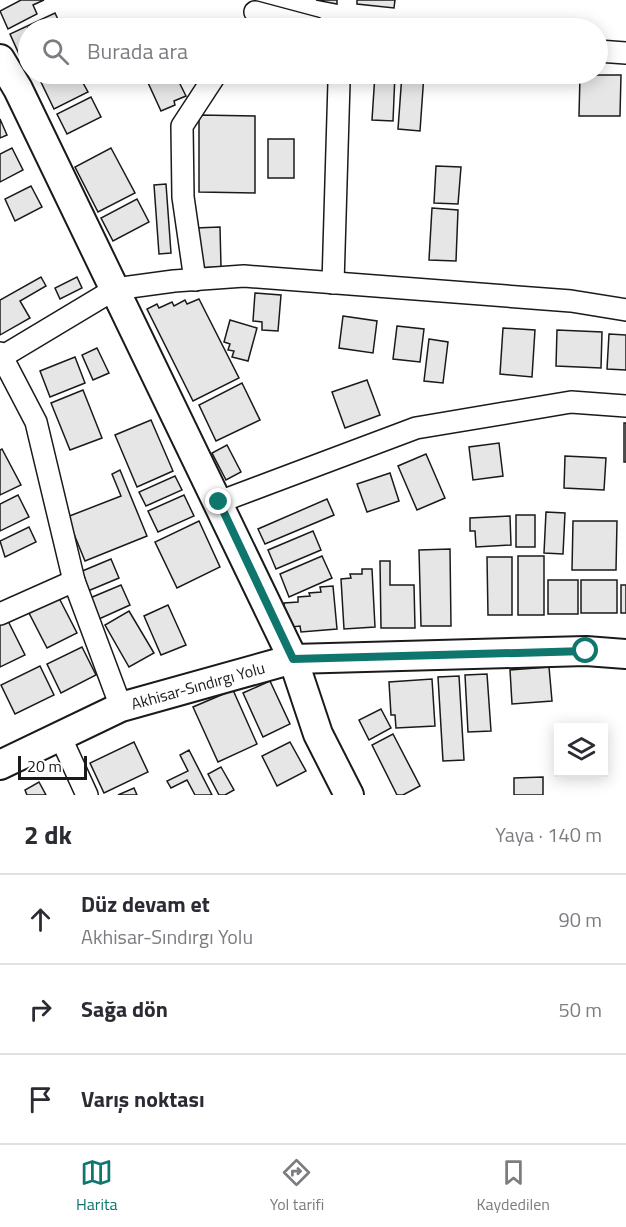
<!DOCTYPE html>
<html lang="tr">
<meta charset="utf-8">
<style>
body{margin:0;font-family:"Titillium Web",sans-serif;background:#f2f2f3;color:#2b2b33}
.controls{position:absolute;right:18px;bottom:18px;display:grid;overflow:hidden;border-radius:0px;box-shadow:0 3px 15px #0003}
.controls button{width:54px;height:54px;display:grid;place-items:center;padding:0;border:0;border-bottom:2px solid #e1e1e2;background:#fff;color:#2b2b33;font:30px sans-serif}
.scale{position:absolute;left:18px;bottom:15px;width:69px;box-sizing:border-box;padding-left:6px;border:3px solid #1a1a1a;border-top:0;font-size:16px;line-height:21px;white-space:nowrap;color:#1a1a1a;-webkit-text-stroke:4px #fff;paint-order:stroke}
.stop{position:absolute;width:18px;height:18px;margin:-14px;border:4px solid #0f766e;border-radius:50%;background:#fff}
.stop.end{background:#0f766e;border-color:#fff;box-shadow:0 2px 6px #0008}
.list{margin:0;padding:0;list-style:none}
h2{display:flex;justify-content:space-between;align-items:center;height:78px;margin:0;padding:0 24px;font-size:26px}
h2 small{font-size:20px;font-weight:400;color:#7c7c81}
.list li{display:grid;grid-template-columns:39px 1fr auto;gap:18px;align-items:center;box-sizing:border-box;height:90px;padding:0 24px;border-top:2px solid #e1e1e2}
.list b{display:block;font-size:22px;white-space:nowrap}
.list p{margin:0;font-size:20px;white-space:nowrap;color:#7c7c81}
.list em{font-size:20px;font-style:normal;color:#7c7c81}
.icon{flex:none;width:33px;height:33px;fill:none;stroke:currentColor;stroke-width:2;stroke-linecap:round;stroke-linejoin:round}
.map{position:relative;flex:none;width:626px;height:795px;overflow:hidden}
.search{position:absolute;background:#fff;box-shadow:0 3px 15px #0003;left:18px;right:18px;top:18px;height:66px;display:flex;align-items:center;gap:15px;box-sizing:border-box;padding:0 21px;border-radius:33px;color:#7c7c81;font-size:22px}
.sheet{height:348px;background:#fff}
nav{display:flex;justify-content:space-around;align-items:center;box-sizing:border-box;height:84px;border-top:2px solid #e1e1e2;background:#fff;font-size:16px;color:#7c7c81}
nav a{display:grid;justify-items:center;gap:3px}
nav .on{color:#0f766e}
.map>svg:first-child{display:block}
.building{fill:#e6e6e6;stroke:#1a1a1a;stroke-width:1.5}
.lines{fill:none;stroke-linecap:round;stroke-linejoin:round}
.street-casing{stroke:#1a1a1a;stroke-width:24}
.secondary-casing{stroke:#1a1a1a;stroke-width:32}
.street{stroke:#fff;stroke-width:21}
.secondary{stroke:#fff;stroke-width:28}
.route{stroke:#0f766e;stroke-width:8}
.labels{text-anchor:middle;stroke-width:4.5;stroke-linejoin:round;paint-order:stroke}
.street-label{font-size:16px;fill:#1a1a1a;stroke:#fff}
</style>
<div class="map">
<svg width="626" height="795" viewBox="0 0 626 795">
<rect width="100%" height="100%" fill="#fff"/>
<g class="building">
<path d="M21,0H44L33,5L37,14L8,29L0,11Z"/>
<path d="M316,0H337V4Z"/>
<path d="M357,0H395L394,8L357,4Z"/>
<path d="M55,13L62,28H28V74L10,34Z"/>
<path d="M53,74H78L88,92L54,109L40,80Z"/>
<path d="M144,74H175L186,96L174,101L175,105L161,111Z"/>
<path d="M268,74H320L319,81Z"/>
<path d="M375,74H395L393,121L372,120Z"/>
<path d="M402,74H424L420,131L398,129Z"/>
<path d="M580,75H621L620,116H579Z"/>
<path d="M91,97L101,117L67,134L57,114Z"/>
<path d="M199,115L255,116V193L199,192Z"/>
<path d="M0,119L7,135L0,138Z"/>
<rect x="268" y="139" width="26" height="39"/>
<path d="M12,148L23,170L0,182V154Z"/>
<path d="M111,148L135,193L98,212L75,167Z"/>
<path d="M436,166L461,167L458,204L434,203Z"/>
<path d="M166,184L171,253L159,254L154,185Z"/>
<path d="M31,186L42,207L15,221L5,199Z"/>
<path d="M137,199L149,222L113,241L101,218Z"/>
<path d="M432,208L458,210L456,261L429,260Z"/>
<path d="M220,227L221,267L196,268L195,228Z"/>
<path d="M41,277L46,286L20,301L30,318L0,335V300Z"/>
<path d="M77,277L82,288L60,299L55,288Z"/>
<path d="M255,293L281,295L278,331L262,330V322L253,321Z"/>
<path d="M199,299L239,378L193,401L147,309L157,304L159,308L172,302L174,306L185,300L187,304Z"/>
<path d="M343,316L377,321L373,353L339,348Z"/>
<path d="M230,320L257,328L248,361L232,357L234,351L228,350L230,344L224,342Z"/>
<path d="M397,326L424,329L420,362L393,359Z"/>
<path d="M503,328L535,330L532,377L500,374Z"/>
<path d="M557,330L602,332L601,368L556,366Z"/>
<path d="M609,334L626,335V370L607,369Z"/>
<path d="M429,339L448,342L443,383L424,381Z"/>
<path d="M97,348L109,373L93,380L82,355Z"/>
<path d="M75,357L85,383L50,397L40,371Z"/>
<path d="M367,380L380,415L345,428L332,392Z"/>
<path d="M242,383L260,420L216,441L199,405Z"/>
<path d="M83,390L102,438L70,450L51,403Z"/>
<path d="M151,420L173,471L137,487L115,435Z"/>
<rect x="624" y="423" width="2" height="39"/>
<path d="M499,443L503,476L473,480L469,447Z"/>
<path d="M227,445L241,472L226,480L212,453Z"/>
<path d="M2,449L21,485L0,495V450Z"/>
<path d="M426,454L445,498L417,510L398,466Z"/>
<path d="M565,456L606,458L604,490L564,488Z"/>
<path d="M120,470L147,536L85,561L67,517L121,496L112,474Z"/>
<path d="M390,473L399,501L367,512L357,484Z"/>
<path d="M175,476L182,490L146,506L139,492Z"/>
<path d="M18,495L29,517L0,531V504Z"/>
<path d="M184,495L194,516L158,532L148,511Z"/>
<path d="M327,499L334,515L265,544L258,529Z"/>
<path d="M546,512L565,513L563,554L544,553Z"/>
<rect x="516" y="515" width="19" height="32"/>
<path d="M510,516L511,545L476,547L475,531H470V518Z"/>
<path d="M199,521L220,567L177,588L155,542Z"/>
<path d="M573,521H617L616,570H572Z"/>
<path d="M29,527L36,542L5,557L0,541Z"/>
<path d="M313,531L321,550L276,569L268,550Z"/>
<path d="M450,549L451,626H421L419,550Z"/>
<path d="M322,556L332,578L289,597L280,574Z"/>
<rect x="518" y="556" width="26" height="59"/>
<path d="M487,557H512V615H488Z"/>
<path d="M111,559L119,578L88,591L80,572Z"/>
<path d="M380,561H390V585H414L415,628H381Z"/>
<path d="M362,569H372L375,627L344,629L341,579L351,578L350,574H362Z"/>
<rect x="548" y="580" width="30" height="34"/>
<rect x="581" y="580" width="36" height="33"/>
<path d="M121,585L130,605L99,619L90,598Z"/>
<rect x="621" y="585" width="5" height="28"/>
<path d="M333,586L337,629L301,632L300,626L292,627L291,621L285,622L284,603L298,602V597L310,596L309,593L321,592L320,587Z"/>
<path d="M59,598L77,633L47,648L29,613Z"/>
<path d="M168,605L186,645L161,655L144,616Z"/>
<path d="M129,611L154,653L129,667L105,625Z"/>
<path d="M6,617L25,655L0,667V620Z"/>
<path d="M82,647L96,675L61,693L47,664Z"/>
<path d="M40,666L54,695L15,714L1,685Z"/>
<path d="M549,667L552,701L512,704L510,670Z"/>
<path d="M487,674L491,731L468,732L465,675Z"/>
<path d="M459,676L464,760L443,761L438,677Z"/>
<path d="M432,679L435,726L396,728L395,715H391L389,682Z"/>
<path d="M270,681L290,724L263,737L243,693Z"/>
<path d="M233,690L257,744L218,762L193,707Z"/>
<path d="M381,709L391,728L369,740L359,720Z"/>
<path d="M393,734L420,786L403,795H397L372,745Z"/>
<path d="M134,742L148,772L104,793L90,763Z"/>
<path d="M290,742L306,771L277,786L262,756Z"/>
<path d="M189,750L212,795H195L187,780L171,788L167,781L188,771L180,755Z"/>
<path d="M221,767L234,790L225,795H219L208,774Z"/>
<path d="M543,777V795H514V778Z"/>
<path d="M39,782L46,795H27L25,790Z"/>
<path d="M134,788L137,795H118Z"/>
</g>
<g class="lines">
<g class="street-casing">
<g id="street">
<path d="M255,12L315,28"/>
<path d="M598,51L626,53"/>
<path d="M195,280L183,197L182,126L216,74"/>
<path d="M333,283L339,82L342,74"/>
<path d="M0,353L36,422L74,581L121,707"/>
<path d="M0,358L115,289L174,281L244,276L571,301L626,310"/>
<path d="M219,502L416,428L571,402L626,406"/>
<path d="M0,614L74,581"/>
<path d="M60,736L87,795"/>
</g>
</g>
<g class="secondary-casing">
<g id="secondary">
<path d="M0,59L18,89L293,659L318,734L349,795"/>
<path id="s1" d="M0,765L121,707L293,659L586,651L626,654"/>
</g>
</g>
<use href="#street" class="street"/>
<use href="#secondary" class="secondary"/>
</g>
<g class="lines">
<path class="route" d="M219,502L293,659L586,651"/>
</g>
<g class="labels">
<g class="street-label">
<text dy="6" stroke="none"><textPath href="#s1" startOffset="214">Akhisar-Sındırgı Yolu</textPath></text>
</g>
</g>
</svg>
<div class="controls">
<button><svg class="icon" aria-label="layers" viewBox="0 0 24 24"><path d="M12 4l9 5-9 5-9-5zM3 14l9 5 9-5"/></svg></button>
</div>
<div class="scale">20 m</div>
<div class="stop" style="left:586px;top:651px"></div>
<div class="stop end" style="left:219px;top:502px"></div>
<div class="search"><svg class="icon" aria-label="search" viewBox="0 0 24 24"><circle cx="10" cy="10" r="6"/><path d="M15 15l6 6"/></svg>Burada ara</div>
</div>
<section class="sheet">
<h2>2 dk<small>Yaya · 140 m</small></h2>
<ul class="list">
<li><svg class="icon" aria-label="ahead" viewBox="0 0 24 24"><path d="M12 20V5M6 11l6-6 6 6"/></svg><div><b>Düz devam et</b><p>Akhisar-Sındırgı Yolu</p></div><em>90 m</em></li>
<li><svg class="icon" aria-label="right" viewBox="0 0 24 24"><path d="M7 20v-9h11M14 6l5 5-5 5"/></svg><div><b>Sağa dön</b></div><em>50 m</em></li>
<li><svg class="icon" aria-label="arrive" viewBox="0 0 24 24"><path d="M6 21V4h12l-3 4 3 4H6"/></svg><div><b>Varış noktası</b></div></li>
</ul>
</section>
<nav>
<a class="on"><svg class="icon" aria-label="map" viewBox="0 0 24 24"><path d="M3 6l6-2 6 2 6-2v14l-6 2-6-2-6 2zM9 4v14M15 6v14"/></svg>Harita</a>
<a><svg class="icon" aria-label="directions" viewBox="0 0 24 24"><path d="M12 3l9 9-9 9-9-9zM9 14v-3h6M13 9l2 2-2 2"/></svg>Yol tarifi</a>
<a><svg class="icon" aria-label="saved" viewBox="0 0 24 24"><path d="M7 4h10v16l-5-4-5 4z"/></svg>Kaydedilen</a>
</nav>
